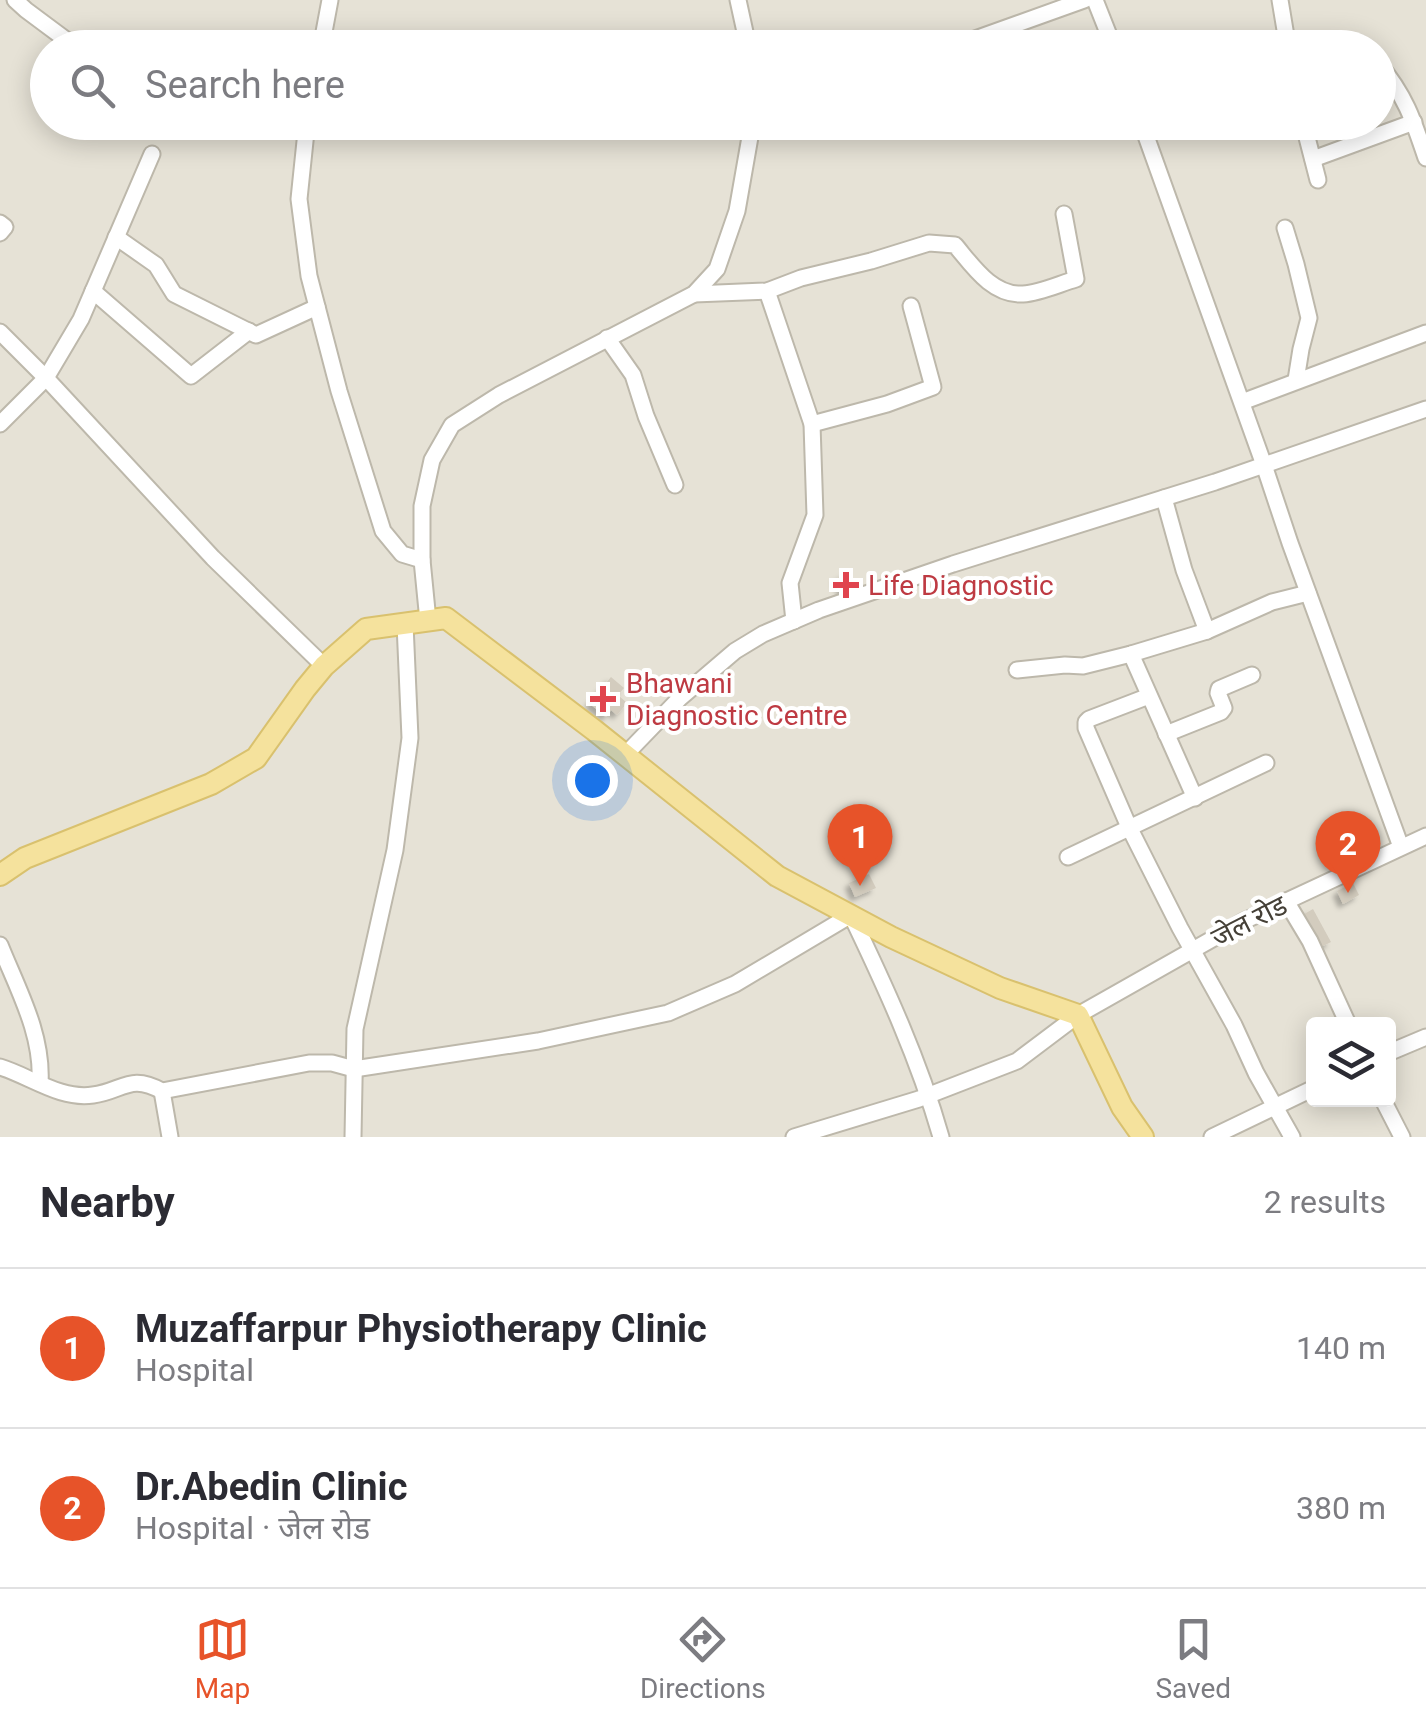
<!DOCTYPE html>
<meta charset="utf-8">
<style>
body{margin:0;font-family:Roboto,"Noto Sans Devanagari",sans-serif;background:#f2f2f3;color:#2b2b33}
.controls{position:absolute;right:30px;bottom:30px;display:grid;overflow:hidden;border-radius:10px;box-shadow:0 5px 25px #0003}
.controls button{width:90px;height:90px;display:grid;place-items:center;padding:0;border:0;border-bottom:2px solid #e1e1e2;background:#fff;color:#2b2b33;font:50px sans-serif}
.you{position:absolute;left:592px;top:780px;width:35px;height:35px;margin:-25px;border:8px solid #fff;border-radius:50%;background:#1a73e8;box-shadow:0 0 0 15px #1a73e833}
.badge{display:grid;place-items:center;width:65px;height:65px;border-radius:50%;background:#e75329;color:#fff;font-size:32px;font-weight:700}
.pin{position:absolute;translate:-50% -82px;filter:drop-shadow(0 2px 5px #0008)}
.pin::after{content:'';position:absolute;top:52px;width:35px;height:30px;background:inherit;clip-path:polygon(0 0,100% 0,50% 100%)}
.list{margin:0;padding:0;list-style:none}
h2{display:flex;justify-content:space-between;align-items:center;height:130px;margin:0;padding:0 40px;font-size:42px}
h2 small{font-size:32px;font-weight:400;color:#7c7c81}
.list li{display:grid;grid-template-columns:65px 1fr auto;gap:30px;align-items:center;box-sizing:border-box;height:160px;padding:0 40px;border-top:2px solid #e1e1e2}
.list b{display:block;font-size:38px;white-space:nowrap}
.list p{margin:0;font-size:32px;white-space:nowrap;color:#7c7c81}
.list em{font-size:32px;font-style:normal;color:#7c7c81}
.icon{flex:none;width:55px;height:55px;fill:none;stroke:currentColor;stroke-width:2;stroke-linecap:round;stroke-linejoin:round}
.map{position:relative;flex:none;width:1426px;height:1137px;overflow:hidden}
.search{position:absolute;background:#fff;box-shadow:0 5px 25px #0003;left:30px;right:30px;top:30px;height:110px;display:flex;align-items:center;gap:25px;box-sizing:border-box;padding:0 35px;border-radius:55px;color:#7c7c81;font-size:38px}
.sheet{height:450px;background:#fff}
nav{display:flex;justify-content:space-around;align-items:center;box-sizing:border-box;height:140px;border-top:2px solid #e1e1e2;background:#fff;font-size:28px;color:#7c7c81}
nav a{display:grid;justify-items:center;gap:5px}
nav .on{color:#e75329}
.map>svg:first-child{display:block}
.residential{fill:#e6e2d6;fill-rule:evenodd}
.building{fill:#d3ccbe;filter:url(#shadow)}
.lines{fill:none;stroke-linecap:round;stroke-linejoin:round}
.minor-casing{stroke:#bdb8ab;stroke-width:19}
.major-casing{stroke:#d9c16e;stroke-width:24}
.minor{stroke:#fff;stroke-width:15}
.major{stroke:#f5e29d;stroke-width:20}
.health-dot{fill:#e0444e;stroke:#fff;stroke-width:4}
.labels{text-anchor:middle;stroke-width:8;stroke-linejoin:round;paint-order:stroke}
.health-label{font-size:28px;fill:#be3a42;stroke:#fff;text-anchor:start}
.street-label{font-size:28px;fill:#454037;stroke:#fff}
</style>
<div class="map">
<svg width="1426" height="1137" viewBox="0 0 1426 1137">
<defs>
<filter id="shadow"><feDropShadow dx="-4.5" dy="4.5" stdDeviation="2.5" flood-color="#0004"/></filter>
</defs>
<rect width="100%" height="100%" fill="#f2f0e7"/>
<path class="residential" d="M0,0H1426V1137H0ZM48,48H1378V122H48ZM1314,1024H1388V1100H1314Z"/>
<g class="building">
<path d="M848,572L857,590L845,596L836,579Z"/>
<path d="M611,677L624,688L618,695L627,703L617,715L611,710L606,717L589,703Z"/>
<path d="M869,874L876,888L855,897L849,883Z"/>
<path d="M1353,883L1359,895L1343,904L1337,891Z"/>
<path d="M1313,909L1331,942L1317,949L1299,917Z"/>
</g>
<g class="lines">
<g class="minor-casing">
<g id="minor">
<path d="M15,0L26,10L77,48"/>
<path d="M738,0L745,32L746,48"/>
<path d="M1095,0L1114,48"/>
<path d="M1280,0L1288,48"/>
<path d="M321,48L330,0"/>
<path d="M950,48L1084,0"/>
<path d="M1378,63C1405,95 1413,119 1426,158"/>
<path d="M307,122L299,199L309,276L339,391L383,531L402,554L422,560"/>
<path d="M1141,122L1264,465L1290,543L1401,847"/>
<path d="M1303,122L1318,180"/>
<path d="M1313,159L1414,122"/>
<path d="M0,223L5,227L0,233"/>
<path d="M1285,228L1296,264L1309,318L1301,349L1296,380"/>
<path d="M116,237L156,265L174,294L256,335L317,307"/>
<path d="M93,291L191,376L249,331"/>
<path d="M767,291L812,424L815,515L790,583L794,621"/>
<path d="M694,294L767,291L801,278L871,261L929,243L955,245C972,265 992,296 1023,294C1040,293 1059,284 1076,279L1064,214"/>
<path d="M0,332L46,378L213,558L324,666"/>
<path d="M607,338L633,375L646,416L675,485"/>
<path d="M1242,402L1426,333"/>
<path d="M0,424L46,378L81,319L152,154"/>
<path d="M812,424L887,404L933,387L911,306"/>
<path d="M1164,498L1184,570L1207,631"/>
<path d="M428,621L422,560V506L432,460L452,425L499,395L694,294L717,269L737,211L750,137L749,122"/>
<path d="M1131,654L1195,798"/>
<path d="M1017,670L1065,665L1083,666L1131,654L1207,631L1272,602L1308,593"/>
<path d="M1149,696L1089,719L1086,722V728L1129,827L1180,928L1234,1025L1256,1073L1292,1137"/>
<path d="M1166,734L1221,712L1224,708L1218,693L1219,689L1252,675"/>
<path d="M625,755L680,698L735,651L763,634L819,610L953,564L1215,482L1426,409"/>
<path d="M1068,857L1266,763"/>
<path d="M1286,901L1310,941L1348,1024"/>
<path d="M0,945C18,990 43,1034 40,1083"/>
<path d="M1388,1053L1426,1037"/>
<path d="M0,1067C30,1076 60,1100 93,1095C123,1091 130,1073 162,1091L309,1063H332L354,1069L538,1041L668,1013L735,984L851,915C886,988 919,1060 941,1137"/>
<path d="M162,1091L170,1137"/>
<path d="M1383,1100L1402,1137"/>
<path d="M353,1137L355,1029L395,850L410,738L405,624"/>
<path d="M794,1137L919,1099L1017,1061L1078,1015L1244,921L1426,836"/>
<path d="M1212,1137L1314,1088"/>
</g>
</g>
<g class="major-casing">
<path id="major" d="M0,875L25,858L211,784L256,758L305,689L324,666L366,629L446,618L594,730L777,876L891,937L1000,988L1078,1015L1122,1107L1143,1137"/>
</g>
<use href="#minor" class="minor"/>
<use href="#major" class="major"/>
</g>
<g class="health-dot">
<path d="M841 570h10v10h10v10h-10v10h-10v-10h-10v-10h10z"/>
<path d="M598 684h10v10h10v10h-10v10h-10v-10h-10v-10h10z"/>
</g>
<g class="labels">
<g class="health-label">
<text x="868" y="595">Life Diagnostic</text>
<text x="626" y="693">Bhawani<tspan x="626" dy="32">Diagnostic Centre</tspan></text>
</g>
<g class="street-label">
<text transform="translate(1249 921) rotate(-27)" y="10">जेल रोड</text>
</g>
</g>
</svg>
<div class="controls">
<button><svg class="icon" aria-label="layers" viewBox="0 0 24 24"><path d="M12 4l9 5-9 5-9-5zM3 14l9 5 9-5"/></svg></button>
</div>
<div class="you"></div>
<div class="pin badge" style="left:860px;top:886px">1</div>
<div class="pin badge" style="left:1348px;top:893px">2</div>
<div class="search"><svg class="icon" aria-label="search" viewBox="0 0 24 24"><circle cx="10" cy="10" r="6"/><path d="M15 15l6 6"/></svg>Search here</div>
</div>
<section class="sheet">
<h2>Nearby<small>2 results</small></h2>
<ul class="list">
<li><span class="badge">1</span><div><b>Muzaffarpur Physiotherapy Clinic</b><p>Hospital</p></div><em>140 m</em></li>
<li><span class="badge">2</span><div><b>Dr.Abedin Clinic</b><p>Hospital · जेल रोड</p></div><em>380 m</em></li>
</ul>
</section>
<nav>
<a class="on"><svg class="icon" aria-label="map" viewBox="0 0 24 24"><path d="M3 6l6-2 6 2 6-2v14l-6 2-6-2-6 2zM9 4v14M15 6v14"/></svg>Map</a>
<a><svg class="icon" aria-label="directions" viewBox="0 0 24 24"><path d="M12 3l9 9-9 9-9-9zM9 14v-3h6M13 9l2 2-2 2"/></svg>Directions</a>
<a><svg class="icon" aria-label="saved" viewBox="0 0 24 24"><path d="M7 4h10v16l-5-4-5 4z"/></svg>Saved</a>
</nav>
